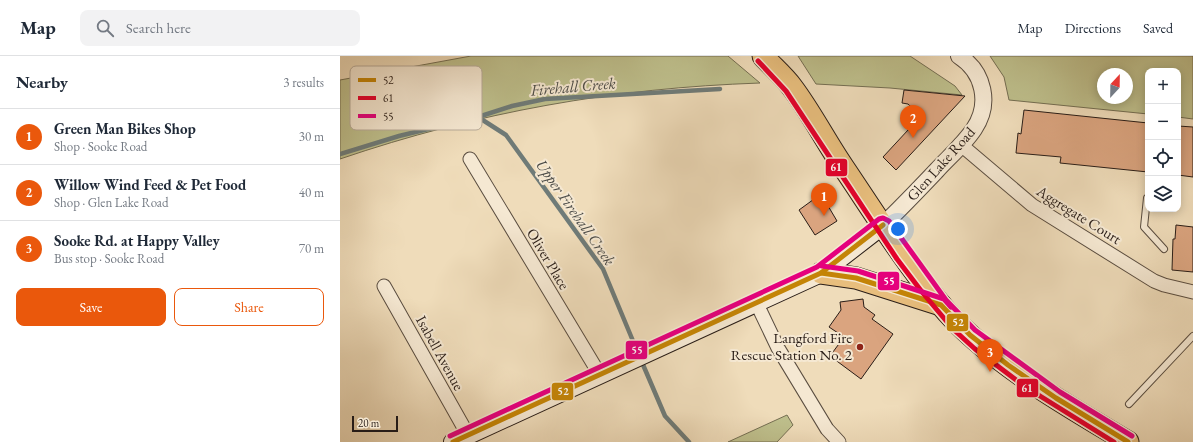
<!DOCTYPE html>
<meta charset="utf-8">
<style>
body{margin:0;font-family:"EB Garamond",serif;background:#f2f2f3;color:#1f2937}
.controls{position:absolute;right:12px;top:12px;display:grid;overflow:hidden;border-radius:8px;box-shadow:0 2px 10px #0003}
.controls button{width:36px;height:36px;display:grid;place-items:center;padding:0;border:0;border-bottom:1px solid #e0e1e3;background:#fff;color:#1f2937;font:20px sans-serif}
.compass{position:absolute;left:757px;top:12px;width:36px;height:36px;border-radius:50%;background:#fff;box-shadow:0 2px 10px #0003;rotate:22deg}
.scale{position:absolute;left:12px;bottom:10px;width:46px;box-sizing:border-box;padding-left:4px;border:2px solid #291d17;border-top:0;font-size:11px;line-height:14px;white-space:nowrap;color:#291d17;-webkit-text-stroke:3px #f5e8d2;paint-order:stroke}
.you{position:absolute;left:558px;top:173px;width:14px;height:14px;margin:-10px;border:3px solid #fff;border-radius:50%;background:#1a73e8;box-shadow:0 0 0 6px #1a73e833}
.badge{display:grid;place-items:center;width:26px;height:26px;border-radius:50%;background:#ea580c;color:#fff;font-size:13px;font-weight:700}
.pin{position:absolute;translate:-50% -33px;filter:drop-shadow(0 1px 2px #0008)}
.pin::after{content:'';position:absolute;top:21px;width:14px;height:12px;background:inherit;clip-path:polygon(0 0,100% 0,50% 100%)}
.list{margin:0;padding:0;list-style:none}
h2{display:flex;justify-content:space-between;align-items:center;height:52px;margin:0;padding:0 16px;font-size:17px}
h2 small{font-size:13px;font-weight:400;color:#747a83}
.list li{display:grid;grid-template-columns:26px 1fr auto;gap:12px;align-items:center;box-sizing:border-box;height:56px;padding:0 16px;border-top:1px solid #e0e1e3}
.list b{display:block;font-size:15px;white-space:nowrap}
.list p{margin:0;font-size:13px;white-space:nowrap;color:#747a83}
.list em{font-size:13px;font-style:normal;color:#747a83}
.actions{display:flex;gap:8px;padding:12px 16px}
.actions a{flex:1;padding:9px 0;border:1px solid #ea580c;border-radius:8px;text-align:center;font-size:14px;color:#ea580c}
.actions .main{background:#ea580c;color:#fff}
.icon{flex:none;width:22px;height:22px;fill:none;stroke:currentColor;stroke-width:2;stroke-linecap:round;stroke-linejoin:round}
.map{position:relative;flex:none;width:853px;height:386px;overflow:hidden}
header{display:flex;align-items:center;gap:24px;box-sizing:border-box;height:56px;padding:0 20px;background:#fff;border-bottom:1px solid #e0e1e3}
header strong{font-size:19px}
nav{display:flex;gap:22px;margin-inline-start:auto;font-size:14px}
.search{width:280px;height:36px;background:#f2f2f3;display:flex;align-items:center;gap:10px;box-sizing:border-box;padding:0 14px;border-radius:8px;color:#747a83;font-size:15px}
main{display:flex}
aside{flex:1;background:#fff}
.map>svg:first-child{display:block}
.green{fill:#bebf8c;stroke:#746e52;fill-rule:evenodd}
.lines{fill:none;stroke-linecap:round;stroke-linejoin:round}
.stream{stroke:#6f7b78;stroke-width:4.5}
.building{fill:#daa47f;stroke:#291d17}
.service-casing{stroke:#5a4d40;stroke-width:8}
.minor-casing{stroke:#5a4d40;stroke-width:15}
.tertiary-casing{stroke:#5a4d40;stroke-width:18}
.secondary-casing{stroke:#291d17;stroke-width:20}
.primary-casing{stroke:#291d17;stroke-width:23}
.service{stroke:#f5e8d2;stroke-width:6}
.minor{stroke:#f5e8d2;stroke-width:13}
.tertiary{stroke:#f5e8d2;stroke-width:16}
.secondary{stroke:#f5e8d2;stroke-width:18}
.primary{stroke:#e8be7d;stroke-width:21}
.bus-1-casing{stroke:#f5e8d2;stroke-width:8}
.bus-2-casing{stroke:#f5e8d2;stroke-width:8}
.bus-3-casing{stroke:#f5e8d2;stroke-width:8}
.bus-1{stroke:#c48406;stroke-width:5}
.bus-2{stroke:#e4002b;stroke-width:5}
.bus-3{stroke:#e5007d;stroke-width:5}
.poi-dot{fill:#8f2418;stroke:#f5e8d2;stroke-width:1.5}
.labels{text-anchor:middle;stroke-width:4;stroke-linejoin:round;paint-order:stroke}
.street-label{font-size:15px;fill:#291d17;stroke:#f5e8d2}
.poi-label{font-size:15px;fill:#291d17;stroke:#f5e8d2;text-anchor:end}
.water-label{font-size:16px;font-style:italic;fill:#4c4c48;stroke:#f5e8d2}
.key{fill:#f5e8d2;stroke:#b8ab9a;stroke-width:1}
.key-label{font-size:11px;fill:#291d17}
.line-badge{stroke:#f5e8d2;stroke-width:1.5}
.badge-label{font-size:11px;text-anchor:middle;font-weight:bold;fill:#fff}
</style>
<header>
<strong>Map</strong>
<div class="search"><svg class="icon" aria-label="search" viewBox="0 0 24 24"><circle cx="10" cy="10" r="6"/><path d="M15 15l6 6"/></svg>Search here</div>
<nav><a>Map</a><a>Directions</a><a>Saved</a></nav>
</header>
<main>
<aside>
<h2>Nearby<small>3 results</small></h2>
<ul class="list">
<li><span class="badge">1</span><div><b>Green Man Bikes Shop</b><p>Shop · Sooke Road</p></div><em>30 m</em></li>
<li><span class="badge">2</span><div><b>Willow Wind Feed &amp; Pet Food</b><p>Shop · Glen Lake Road</p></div><em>40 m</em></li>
<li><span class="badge">3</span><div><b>Sooke Rd. at Happy Valley</b><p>Bus stop · Sooke Road</p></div><em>70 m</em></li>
</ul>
<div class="actions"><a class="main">Save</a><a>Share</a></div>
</aside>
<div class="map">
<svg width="853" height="386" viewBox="0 0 853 386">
<rect width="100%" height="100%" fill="#efdcba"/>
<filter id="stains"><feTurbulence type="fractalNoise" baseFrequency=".005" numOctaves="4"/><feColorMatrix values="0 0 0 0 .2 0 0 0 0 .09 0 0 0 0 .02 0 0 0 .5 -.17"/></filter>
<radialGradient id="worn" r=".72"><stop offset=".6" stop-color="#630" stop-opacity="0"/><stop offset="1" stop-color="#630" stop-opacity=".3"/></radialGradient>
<g class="green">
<path d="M131,0H388L420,27C274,32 138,56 0,103V24Z"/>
<path d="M458,0H570L615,30L622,39L550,32L476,28Z"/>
<path d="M650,0H853V63L838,61V15H808V58L669,44L664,21ZM763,18H787V42H763Z"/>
<path d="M447,359L453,369L437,386H388Z"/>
</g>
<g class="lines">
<g class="stream">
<path d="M138,61L166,79L263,213L298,297"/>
<path d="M0,98L59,80L138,61L172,50L205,43L380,33"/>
<path d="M301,304L325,360L349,386"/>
</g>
</g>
<g class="building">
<path d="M564,34L625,40L556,114L543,101L581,60L568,48L562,47Z"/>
<path d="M684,54L808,67V116L720,107L721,101L676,97L678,77L681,78Z"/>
<path d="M838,70L853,71V121L838,119Z"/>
<path d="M481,138L497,165L475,179L459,154Z"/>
<path d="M836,169L853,171V216L832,214L833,183H835Z"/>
<path d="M523,243L524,251L535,259L532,263L553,278L521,323L490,300L504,281L489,271L501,254L500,246Z"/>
</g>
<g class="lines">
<g class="service-casing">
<g id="service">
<path d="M807,142L804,171L824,193"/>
<path d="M789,348L853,280"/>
</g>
</g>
<g class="minor-casing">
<g id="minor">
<path d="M620,88L692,149L814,225L824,229L853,236"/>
<path d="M130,103L260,319"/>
<path d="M44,230L128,379"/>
<path d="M416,246L438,292L487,373L499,386"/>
</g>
</g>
<g class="tertiary-casing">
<path id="tertiary" d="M543,169C562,151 579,133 597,114C609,101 624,88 634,73C651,48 644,16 619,0"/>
</g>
<g class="secondary-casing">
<path id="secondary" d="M113,386L481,217L543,169"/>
</g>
<g class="primary-casing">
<g id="primary">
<path d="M423,0C432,10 444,20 452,31C471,56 486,86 504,112C535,158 565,206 600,248C645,303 727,350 788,386"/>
<path d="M481,217L516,222L601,249"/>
</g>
</g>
<use href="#service" class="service"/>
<use href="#minor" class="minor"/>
<use href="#tertiary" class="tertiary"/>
<use href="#secondary" class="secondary"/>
<use href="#primary" class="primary"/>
<g class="bus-1-casing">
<g id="bus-1">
<path d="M481,217L516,222L601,249L630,279L668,309L716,342L788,386"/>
<path d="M113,386L481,217L543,169"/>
</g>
</g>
<g class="bus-2-casing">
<path id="bus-2" d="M418,5L446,35L557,203L582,236L613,273L635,293L684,330L774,386"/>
</g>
<g class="bus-3-casing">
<g id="bus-3">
<path d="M482,210L518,215L604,243L611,251"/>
<path d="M110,380L477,211L539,163L543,162L549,165L606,244L635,274L720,336L792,380"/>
</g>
</g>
<use href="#bus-1" class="bus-1"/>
<use href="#bus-2" class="bus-2"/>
<use href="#bus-3" class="bus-3"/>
</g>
<circle class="poi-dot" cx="520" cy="291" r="4"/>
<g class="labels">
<g class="street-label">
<text transform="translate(601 108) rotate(-48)" y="5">Glen Lake Road</text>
<text transform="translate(739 159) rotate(32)" y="5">Aggregate Court</text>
<text transform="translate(208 203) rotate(59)" y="5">Oliver Place</text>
<text transform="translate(100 297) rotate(61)" y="5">Isabell Avenue</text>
</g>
<g class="poi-label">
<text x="512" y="287">Langford Fire<tspan x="512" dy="17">Rescue Station No. 2</tspan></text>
</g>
<g class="water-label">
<text transform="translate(233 30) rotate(-5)" y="6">Firehall Creek</text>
<text transform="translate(236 156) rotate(55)" y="6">Upper Firehall Creek</text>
</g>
</g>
<rect x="10" y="10" width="132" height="64" rx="6" class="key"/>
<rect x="18" y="22" width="18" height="4" fill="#c48406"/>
<rect x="18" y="40" width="18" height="4" fill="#e4002b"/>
<rect x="18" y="58" width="18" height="4" fill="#e5007d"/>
<g class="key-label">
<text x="43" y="28">52</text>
<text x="43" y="46">61</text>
<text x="43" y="64">55</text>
</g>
<g class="line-badge">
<rect x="485" y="102" width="23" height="19" rx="4" fill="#e4002b"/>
<rect x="537" y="215" width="23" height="20" rx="4" fill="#e5007d"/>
<rect x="606" y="257" width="23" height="19" rx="4" fill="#c48406"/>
<rect x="285" y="284" width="23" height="20" rx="4" fill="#e5007d"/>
<rect x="676" y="322" width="23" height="20" rx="4" fill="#e4002b"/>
<rect x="211" y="326" width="23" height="19" rx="4" fill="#c48406"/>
</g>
<g class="badge-label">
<text x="496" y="115">61</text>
<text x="549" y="229">55</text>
<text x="618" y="270">52</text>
<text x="297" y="298">55</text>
<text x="687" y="336">61</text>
<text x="223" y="339">52</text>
</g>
<rect width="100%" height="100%" filter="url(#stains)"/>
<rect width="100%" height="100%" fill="url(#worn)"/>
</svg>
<div class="controls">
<button>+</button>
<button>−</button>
<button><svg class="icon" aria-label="locate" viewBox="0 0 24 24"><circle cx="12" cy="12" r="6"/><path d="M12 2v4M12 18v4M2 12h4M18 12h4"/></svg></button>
<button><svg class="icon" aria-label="layers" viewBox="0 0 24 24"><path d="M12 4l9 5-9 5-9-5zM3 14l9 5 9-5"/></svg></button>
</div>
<svg class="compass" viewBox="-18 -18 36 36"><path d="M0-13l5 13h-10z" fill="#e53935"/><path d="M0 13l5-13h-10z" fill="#747a83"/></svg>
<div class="scale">20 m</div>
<div class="you"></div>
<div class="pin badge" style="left:484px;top:160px">1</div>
<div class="pin badge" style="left:573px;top:82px">2</div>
<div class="pin badge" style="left:650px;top:316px">3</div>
</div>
</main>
